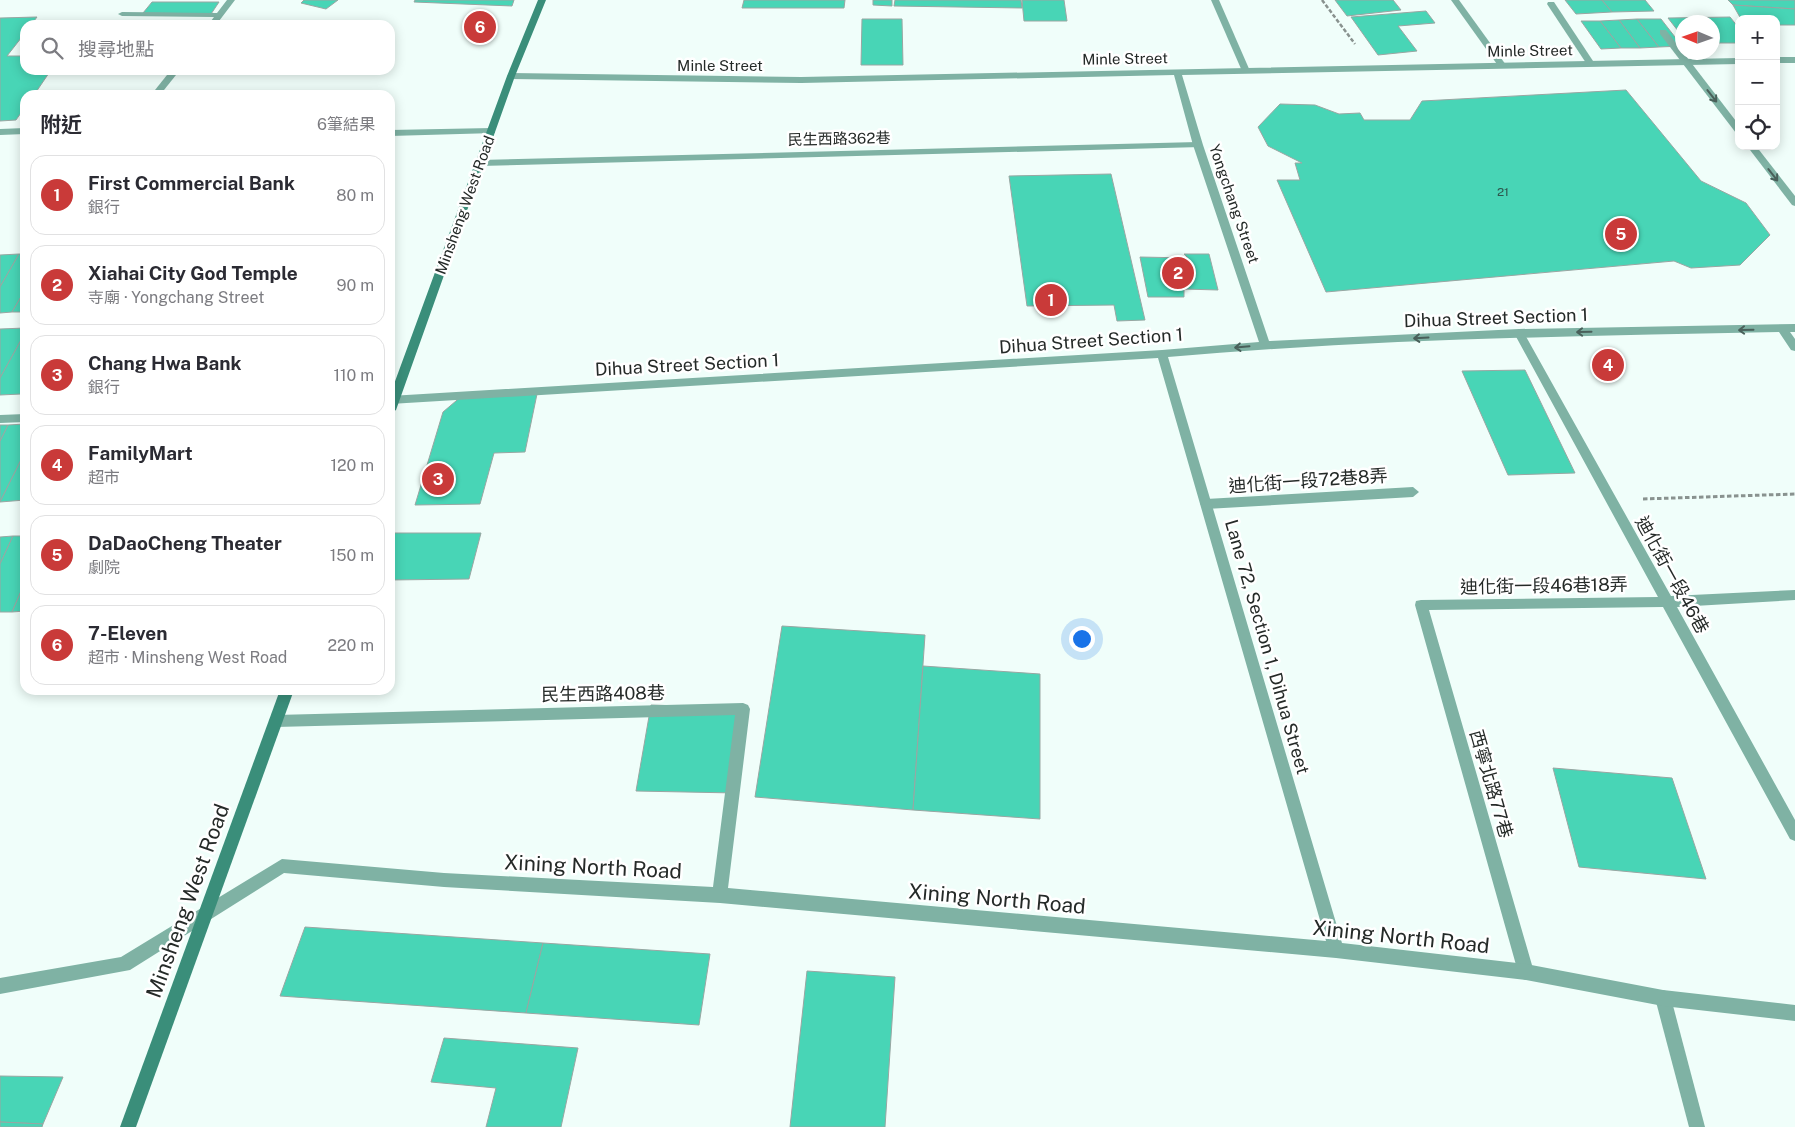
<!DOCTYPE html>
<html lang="zh-TW">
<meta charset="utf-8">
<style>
body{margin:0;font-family:"Public Sans","Noto Sans TC",sans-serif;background:#f2f2f3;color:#2b2b33}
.controls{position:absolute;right:15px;top:15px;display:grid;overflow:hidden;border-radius:10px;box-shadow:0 2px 12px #0003}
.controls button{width:45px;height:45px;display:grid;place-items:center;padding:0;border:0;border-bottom:1px solid #e1e1e2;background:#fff;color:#2b2b33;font:25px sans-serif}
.compass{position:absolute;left:1675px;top:15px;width:45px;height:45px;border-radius:50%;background:#fff;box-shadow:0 2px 12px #0003;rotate:272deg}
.you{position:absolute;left:1081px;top:638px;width:18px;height:18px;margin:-12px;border:4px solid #fff;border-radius:50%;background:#1a73e8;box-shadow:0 0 0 8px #1a73e833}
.badge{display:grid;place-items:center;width:32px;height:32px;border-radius:50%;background:#c93a39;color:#fff;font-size:16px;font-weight:700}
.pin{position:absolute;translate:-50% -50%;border:2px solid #fff;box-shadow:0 1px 5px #0006}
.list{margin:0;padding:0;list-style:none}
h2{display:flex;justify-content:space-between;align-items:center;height:65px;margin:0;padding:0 20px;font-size:21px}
h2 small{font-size:16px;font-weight:400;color:#7c7c81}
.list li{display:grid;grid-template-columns:32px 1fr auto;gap:15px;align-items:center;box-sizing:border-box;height:80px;margin:0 10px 10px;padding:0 10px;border:1px solid #e1e1e2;border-radius:15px}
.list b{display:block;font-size:19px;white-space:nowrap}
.list p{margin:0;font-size:16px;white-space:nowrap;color:#7c7c81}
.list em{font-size:16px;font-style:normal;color:#7c7c81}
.icon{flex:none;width:28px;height:28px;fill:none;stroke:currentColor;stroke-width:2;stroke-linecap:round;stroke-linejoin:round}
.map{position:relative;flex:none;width:1795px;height:1127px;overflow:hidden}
.search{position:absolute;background:#fff;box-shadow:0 2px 12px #0003;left:20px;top:20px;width:375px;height:55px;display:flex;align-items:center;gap:12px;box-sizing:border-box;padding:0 18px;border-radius:15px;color:#7c7c81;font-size:19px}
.panel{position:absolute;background:#fff;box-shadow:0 2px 12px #0003;left:20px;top:90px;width:375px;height:605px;border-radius:15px}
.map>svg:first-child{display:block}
.building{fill:#48d5b6;stroke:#99a6a2}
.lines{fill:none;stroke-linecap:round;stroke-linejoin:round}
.path-far1{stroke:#89928f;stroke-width:2.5;stroke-dasharray:4 2;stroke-linecap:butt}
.path{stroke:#89928f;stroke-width:3;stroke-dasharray:4.5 2.5;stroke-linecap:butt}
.lane{fill:#7fb2a4;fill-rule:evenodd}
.street{fill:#7fb2a4;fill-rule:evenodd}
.secondary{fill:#3a8e7a;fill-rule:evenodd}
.oneway{stroke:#49605a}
.labels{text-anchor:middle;stroke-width:5;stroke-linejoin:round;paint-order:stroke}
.far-number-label{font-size:12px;fill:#2e554c}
.far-street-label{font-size:15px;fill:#252a28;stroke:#fff}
.street-label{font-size:18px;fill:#252a28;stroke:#fff}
.near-street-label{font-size:21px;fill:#252a28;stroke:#fff}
</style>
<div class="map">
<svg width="1795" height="1127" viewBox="0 0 1795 1127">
<rect width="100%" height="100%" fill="#f0fefa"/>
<g class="building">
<path d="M304,0H338L326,9L301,3Z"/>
<path d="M415,0H514L512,6L414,2Z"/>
<path d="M744,0H845L844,8H742Z"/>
<path d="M873,0H892V6L873,5Z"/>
<path d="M895,0H1021L1022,8L894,6Z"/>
<path d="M1022,0H1064L1067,21H1024Z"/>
<path d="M1335,0H1393L1401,10L1347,16Z"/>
<path d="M1565,0H1602L1612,12L1576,14Z"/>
<path d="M1602,0H1645L1654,11L1612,12Z"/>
<path d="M1728,0H1795V9L1733,5Z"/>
<path d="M152,2H219L211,14L143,13Z"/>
<path d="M1733,5L1795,9V25H1776V19H1741Z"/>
<path d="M1426,11L1435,23L1398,26L1417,51L1378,55L1351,17Z"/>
<path d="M37,17L31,25H25V33L7,56H25V70H51L34,95H25V107L16,120L0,121V18Z"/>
<path d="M1730,17L1739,28V43H1712V22H1682V36L1668,18Z"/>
<path d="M862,19H902L903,65H861Z"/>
<path d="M1637,19L1659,47L1640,48L1619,20Z"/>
<path d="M1637,19H1661L1682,46L1659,47Z"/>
<path d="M1619,20L1640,48H1621L1600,21Z"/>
<path d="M1581,21H1600L1621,48L1601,49Z"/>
<path d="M1626,90L1701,181L1746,203L1770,235L1740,265L1691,268L1674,261L1326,292L1277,180H1300L1295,163H1302L1268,146L1258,127L1280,104L1315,105L1339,114L1360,113L1364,120H1410L1422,101Z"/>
<path d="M1111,174L1145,320L1117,321L1114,305L1027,306L1009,176Z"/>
<path d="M19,254L0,287V255Z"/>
<path d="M19,254H25V290L12,312L0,313V287Z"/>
<path d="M1184,254H1209L1218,290L1184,289V297H1148L1140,257L1188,258Z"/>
<path d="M25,290V312H12Z"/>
<path d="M25,328V333L0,378V329Z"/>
<path d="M25,333V387L21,394L0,395V378Z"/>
<path d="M1525,370L1575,473L1508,475L1462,371Z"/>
<path d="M537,394L525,452L494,453L480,504L415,505L443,412L463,395Z"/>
<path d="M25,424V452L0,502V441L8,425Z"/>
<path d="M0,425H8L0,441Z"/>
<path d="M25,452V500L0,502Z"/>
<path d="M393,533H481L469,579L390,580V543Z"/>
<path d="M13,536L0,564V537Z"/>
<path d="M13,536H25V582L12,612H0V564Z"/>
<path d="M25,582V611L12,612Z"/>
<path d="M782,626L925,635L913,810L755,797Z"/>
<path d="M923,666L1040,674V819L913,810Z"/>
<path d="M651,705L744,708L735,793L636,791Z"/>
<path d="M1553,768L1672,778L1706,879L1579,867Z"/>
<path d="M305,927L543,943L526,1013L280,996Z"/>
<path d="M543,943L710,954L699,1025L526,1013Z"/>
<path d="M807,971L895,977L885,1127H790Z"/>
<path d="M444,1038L578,1048L561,1127H486L496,1088L431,1082Z"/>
<path d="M0,1076L63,1077L43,1124L0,1122Z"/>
<path d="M0,1122L43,1124L42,1127H0Z"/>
</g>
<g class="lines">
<path class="path-far1" d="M1322,0L1355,44"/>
<path class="path" d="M1643,499L1795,494"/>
<g class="lane">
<path d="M227,0H235L216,25H208L214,17L122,16L118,14L122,12L217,13Z"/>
<path d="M1211,0H1219L1250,71L1249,73L1242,71Z"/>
<path d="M1451,0H1459L1506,65L1505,67H1499Z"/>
<path d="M1548,2H1554L1595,64L1594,66H1588L1547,4Z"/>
<path d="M1660,30H1666L1739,125V134L1736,133L1660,34Z"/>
<path d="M171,70H180L160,95H151Z"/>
<path d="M1198,142L1201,143V147L480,166L475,163L480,160Z"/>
<path d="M1747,146H1756L1795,196V206L1792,205Z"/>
<path d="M1519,329L1524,333L1671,596L1795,590V600L1677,607L1795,820V841L1790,839L1663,607L1429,610L1534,972L1532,978L1526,980L1520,978L1518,972L1415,605L1416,601L1421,600L1658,597L1514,333Z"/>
<path d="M1413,487L1419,492L1413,497L1206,509L1200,504L1206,499Z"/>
<path d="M1663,990L1669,992L1671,998L1705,1127H1689L1655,998L1657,992Z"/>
</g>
<g class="street">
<rect x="1776" y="57" width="19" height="6"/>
<path d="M1739,58V64L1182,75L1203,145L1269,341L1519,329L1795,324V332H1790L1795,339V351L1791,350L1779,332C1575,336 1371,339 1168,357L1342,943L1526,964L1663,990L1795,1005V1021L1663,1006L1526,980L1336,958L720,903L444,887L284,873L130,970L0,994V978L121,957L282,859L444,873L713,887L735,715L276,727L271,725L269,721L271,717L276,715L743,703L748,705L750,709L728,888L1326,941L1158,358L390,404V396L1162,350L1259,342L1193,145L1174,75L801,83L511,79L507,76L511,73L801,77Z"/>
<path d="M25,128V134L0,135V129Z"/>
<path d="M492,128L495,129V133L390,136V130Z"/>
<path d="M25,414V422L0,423V415Z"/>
</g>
<g class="secondary">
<path d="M538,0H546L515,76L396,410L390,414V395L507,76Z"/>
<path d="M280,690H294L136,1127H120Z"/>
</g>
</g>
<defs><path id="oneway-shaft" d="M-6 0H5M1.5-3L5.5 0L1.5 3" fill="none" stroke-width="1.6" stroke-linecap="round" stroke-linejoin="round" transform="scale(1.25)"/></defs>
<g class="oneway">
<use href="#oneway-shaft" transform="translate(1712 96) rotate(52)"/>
<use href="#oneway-shaft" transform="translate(1773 175) rotate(52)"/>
<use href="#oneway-shaft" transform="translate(1746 330) rotate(179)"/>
<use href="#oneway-shaft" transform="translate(1584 332) rotate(179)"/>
<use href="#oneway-shaft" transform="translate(1421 338) rotate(177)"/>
<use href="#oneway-shaft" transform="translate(1242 347) rotate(175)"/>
</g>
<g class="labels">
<g class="far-number-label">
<text x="1503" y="196">21</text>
</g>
<g class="far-street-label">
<text transform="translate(1530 51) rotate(-1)" y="5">Minle Street</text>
<text transform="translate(1125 59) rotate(-1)" y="5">Minle Street</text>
<text x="720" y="71">Minle Street</text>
<text transform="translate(839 139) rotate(-1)" y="5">民生西路362巷</text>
<text transform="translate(1234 204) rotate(71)" y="5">Yongchang Street</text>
<text transform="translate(465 205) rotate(-70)" y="5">Minsheng West Road</text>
</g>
<g class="street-label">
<text transform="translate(1496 318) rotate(-2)" y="6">Dihua Street Section 1</text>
<text transform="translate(1091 341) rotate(-4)" y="6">Dihua Street Section 1</text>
<text transform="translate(687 365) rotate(-3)" y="6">Dihua Street Section 1</text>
<text transform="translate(1308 481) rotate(-4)" y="6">迪化街一段72巷8弄</text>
<text transform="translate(1672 575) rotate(61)" y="6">迪化街一段46巷</text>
<text transform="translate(1544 586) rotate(-1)" y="6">迪化街一段46巷18弄</text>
<text transform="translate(1267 647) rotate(74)" y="6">Lane 72, Section 1, Dihua Street</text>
<text transform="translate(603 694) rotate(-1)" y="6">民生西路408巷</text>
<text transform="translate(1491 784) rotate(74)" y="6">西寧北路77巷</text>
</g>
<g class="near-street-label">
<text transform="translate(593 867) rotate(3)" y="7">Xining North Road</text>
<text transform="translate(997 899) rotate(5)" y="7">Xining North Road</text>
<text transform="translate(188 901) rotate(-70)" y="7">Minsheng West Road</text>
<text transform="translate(1401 937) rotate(6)" y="7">Xining North Road</text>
</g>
</g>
</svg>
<div class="controls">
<button>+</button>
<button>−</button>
<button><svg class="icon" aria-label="locate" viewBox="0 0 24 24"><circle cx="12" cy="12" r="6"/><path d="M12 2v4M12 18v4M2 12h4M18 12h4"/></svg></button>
</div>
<svg class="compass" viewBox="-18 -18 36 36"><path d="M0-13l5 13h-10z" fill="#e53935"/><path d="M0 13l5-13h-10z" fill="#7c7c81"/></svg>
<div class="you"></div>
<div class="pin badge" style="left:1051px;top:300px">1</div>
<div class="pin badge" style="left:1178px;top:273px">2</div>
<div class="pin badge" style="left:438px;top:479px">3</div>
<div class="pin badge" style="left:1608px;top:365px">4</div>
<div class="pin badge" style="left:1621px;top:234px">5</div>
<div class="pin badge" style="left:480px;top:27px">6</div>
<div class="search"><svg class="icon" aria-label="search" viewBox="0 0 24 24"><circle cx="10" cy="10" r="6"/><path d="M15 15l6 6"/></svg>搜尋地點</div>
<section class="panel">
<h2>附近<small>6筆結果</small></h2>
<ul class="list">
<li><span class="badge">1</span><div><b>First Commercial Bank</b><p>銀行</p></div><em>80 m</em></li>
<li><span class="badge">2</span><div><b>Xiahai City God Temple</b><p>寺廟 · Yongchang Street</p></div><em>90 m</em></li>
<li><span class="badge">3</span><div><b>Chang Hwa Bank</b><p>銀行</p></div><em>110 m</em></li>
<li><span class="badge">4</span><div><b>FamilyMart</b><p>超市</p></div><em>120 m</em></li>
<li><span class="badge">5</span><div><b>DaDaoCheng Theater</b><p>劇院</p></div><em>150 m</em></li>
<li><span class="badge">6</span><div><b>7-Eleven</b><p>超市 · Minsheng West Road</p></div><em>220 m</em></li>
</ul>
</section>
</div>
